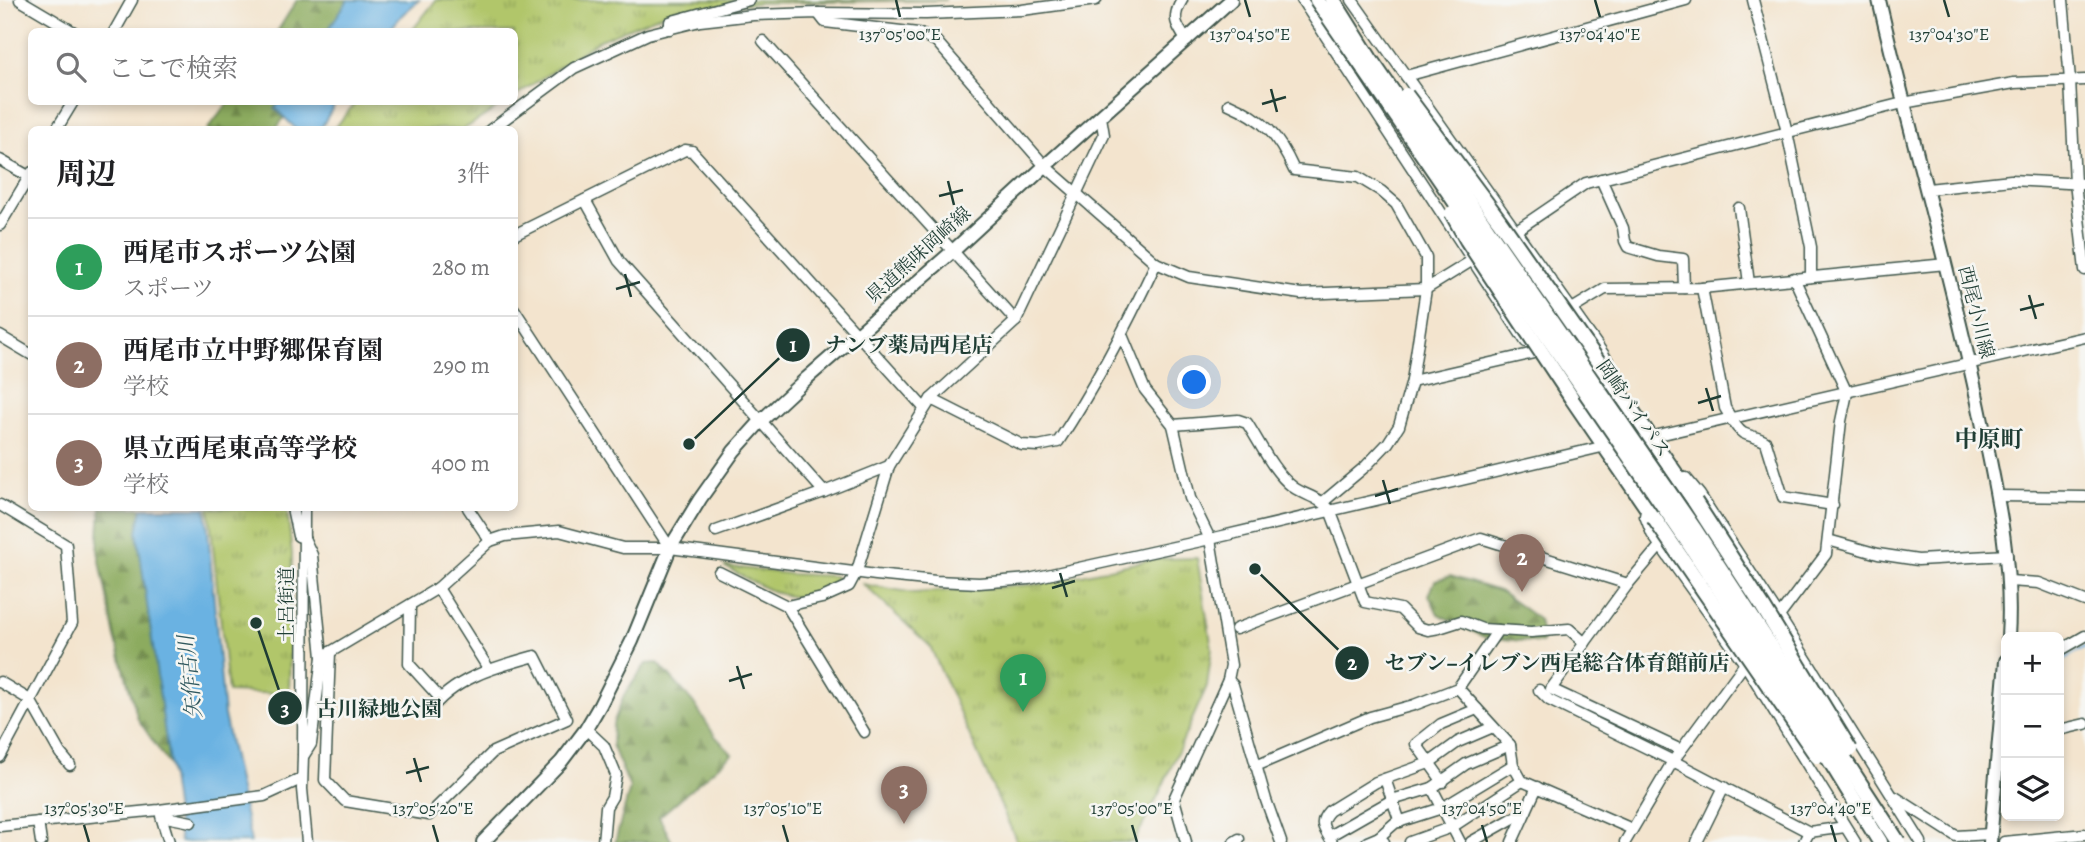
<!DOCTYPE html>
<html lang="ja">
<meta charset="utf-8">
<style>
body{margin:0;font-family:Alegreya,"Noto Serif JP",serif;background:#f6f6f6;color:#202124}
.controls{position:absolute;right:21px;bottom:21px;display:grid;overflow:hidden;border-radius:10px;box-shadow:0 4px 10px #0003}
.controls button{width:63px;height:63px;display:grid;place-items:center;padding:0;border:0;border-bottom:2px solid #e0e0e0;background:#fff;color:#202124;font:35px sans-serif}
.you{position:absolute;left:1195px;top:383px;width:24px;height:24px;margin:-18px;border:5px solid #fff;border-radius:50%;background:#1a73e8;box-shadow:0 0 0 10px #1a73e833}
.badge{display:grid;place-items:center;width:46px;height:46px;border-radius:50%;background:#111827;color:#fff;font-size:23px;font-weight:700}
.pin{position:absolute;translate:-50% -58px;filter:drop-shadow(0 2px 4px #0008)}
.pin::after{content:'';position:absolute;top:37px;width:24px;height:21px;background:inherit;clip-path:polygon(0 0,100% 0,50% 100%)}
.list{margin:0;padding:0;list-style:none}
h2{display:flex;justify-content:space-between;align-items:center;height:91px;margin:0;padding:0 28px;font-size:30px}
h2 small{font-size:23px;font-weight:400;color:#757577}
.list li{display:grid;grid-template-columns:46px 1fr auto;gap:21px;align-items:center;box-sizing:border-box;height:98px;padding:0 28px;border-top:2px solid #e0e0e0}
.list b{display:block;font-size:26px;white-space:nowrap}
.list p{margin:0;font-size:23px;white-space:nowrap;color:#757577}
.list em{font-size:23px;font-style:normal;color:#757577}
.icon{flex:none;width:38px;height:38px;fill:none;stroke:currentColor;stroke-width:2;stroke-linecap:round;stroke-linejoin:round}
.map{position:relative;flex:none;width:2085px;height:842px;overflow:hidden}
.search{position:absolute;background:#fff;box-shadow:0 4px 10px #0003;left:28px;top:28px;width:490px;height:77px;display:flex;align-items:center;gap:18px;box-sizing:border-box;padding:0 24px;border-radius:10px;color:#757577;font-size:26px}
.panel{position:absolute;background:#fff;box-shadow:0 4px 10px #0003;left:28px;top:126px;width:490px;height:385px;border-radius:10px}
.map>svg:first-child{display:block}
.forest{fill:url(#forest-firs);stroke:#567449;stroke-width:2}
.park{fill:url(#park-tufts);stroke:#68824f;stroke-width:2}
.water{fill:#6ab2e2;stroke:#44788b;stroke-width:2}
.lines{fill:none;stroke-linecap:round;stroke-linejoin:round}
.stream{stroke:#6ab2e2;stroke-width:2.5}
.minor-casing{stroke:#3f564b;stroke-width:13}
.major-casing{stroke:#3f564b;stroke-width:16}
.highway-casing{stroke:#3f564b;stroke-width:18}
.minor{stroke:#fff;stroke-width:10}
.major{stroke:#fff;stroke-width:12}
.highway{stroke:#fff;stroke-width:14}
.highway-bridge-casing{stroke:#3f564b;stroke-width:18;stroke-linecap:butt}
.highway-bridge{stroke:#fff;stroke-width:14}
.ticks{fill:none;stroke:#1f3d34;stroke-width:2.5}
.labels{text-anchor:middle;stroke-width:5;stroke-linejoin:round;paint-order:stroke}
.street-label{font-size:19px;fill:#1f3d34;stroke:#f6f6f2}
.water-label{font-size:21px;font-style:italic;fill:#325a60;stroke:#f6f6f2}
.quarter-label{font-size:23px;font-weight:bold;fill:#1f3d34;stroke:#f6f6f2}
.ticks-label{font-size:18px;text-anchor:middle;fill:#1f3d34;stroke:#f6f6f2;stroke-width:5;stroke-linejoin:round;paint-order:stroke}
.leader{fill:none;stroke:#1f3d34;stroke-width:2.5}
.callout-dot{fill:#1f3d34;stroke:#f6f6f2;stroke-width:2.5}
.mark-label{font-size:21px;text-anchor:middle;font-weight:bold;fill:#fff}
.callout-label{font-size:21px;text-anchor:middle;font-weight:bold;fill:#1f3d34;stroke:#f6f6f2;stroke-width:5;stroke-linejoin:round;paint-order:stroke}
</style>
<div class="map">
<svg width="2085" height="842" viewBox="0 0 2085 842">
<defs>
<pattern id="forest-firs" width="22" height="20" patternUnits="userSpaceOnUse" patternTransform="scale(1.75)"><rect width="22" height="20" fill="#8cab5e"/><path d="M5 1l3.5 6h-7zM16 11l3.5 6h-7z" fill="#728c4e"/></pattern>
<pattern id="park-tufts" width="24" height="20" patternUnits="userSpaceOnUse" patternTransform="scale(1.75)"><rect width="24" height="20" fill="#b1c66a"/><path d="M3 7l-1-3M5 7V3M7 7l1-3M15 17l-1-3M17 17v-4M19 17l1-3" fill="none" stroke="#8fa258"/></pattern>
</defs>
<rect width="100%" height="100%" fill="#f6f6f2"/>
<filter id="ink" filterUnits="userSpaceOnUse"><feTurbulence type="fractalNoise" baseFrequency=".0143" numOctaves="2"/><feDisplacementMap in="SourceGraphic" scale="14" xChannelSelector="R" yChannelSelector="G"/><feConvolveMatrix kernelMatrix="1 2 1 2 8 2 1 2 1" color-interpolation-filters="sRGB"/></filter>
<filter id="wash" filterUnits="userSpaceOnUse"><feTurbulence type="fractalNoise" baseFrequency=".00686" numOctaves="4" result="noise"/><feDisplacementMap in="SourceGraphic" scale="28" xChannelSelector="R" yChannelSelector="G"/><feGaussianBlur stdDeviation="1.57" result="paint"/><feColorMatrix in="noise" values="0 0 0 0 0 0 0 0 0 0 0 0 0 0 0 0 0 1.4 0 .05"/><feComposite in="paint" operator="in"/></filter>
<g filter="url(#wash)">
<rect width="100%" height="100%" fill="#f3e4ce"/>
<g class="forest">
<path d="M297,0H363L340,31L277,32Z"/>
<path d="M229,102H295L276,129L207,130Z"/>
<path d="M101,508H168L184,787L138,719L115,637L98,551Z"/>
<path d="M1450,576L1499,591L1538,619L1543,636L1542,643L1484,637L1438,614L1429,595L1435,581Z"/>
<path d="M658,663L693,702L715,736L732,754L659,817L672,842H615L630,788L612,745L613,724L624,695L646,664Z"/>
</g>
<g class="park">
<path d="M436,0H946L758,3L673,10L600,40L515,96L514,32H411Z"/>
<path d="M356,102H506L464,129H334Z"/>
<path d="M209,508H287L292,554L289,694L228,692Z"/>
<path d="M1197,558L1212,648L1207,686L1160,792L1134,842H1017L930,646L863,584L914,593L1042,584L1153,559Z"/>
<path d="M724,566L790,574L835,576L840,583C831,587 820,594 810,596C783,603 747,578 724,566Z"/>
</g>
<g class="water">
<path d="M348,0H419L402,15L389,31H327Z"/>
<path d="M279,102H336L320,130L296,129L275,108Z"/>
<path d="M142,508H206L224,715L251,842H180L137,532Z"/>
</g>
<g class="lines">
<path class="stream" d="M2059,662L2085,647"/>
</g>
</g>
<g filter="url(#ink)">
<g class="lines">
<g class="minor-casing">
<g id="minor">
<path d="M20,0L74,32"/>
<path d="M1182,0C1171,18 1176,25 1187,41"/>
<path d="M1302,0L1526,342"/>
<path d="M1352,0L1604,355L1612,368V382"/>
<path d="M1753,0L1787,132L1811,247V277"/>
<path d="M2063,0L2070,80L2075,183L2085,270"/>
<path d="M818,13L825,22L918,33L936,41L1045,166L1156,263L1189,277L1301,294L1426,289L1481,255"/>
<path d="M670,29V22L676,20L749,0"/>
<path d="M114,32L132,0"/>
<path d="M763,41L1016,321"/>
<path d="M1406,76L1686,0"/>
<path d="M1229,104C1264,119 1278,135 1294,170L1358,177L1381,191L1396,204L1426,257V289L1412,381L1399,426L1388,443L1366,466L1323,502"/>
<path d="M56,130L73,102"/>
<path d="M490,130L574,68L648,34L700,21L753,15L818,13L926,14L1022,10L1096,0"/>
<path d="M0,160L32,178"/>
<path d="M1601,179L1623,228L1625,241L1628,247L1658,256L1683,259L1684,288"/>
<path d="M1928,189L2011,180L2085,184"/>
<path d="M585,200L619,261L824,492"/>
<path d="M1739,208L1749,283"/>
<path d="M0,225L32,172"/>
<path d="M514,235L685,150L692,151L924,408"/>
<path d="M1505,238L1586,183L1903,103L2014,83L2085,80"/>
<path d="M1702,288L1725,408C1730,416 1735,428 1743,433C1751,437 1759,437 1766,442L1783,497L1833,505"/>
<path d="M514,309L670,548"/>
<path d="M1572,309L1605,289L1702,288L1946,264"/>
<path d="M1122,335L1145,390L1173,425L1190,498L1210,539L1231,665L1228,680L1174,799L1186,842"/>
<path d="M0,336L32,355"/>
<path d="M1412,381L1534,353"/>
<path d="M931,399L1022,445L1038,446L1058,442C1096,385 1127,325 1156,263"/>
<path d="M1173,425L1238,420L1247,423C1260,443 1273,472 1293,487C1306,496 1319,497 1330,510L1365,602L1400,609L1418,627L1428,630L1439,628L1461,621L1482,629L1531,632L1569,629L1585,643"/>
<path d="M1628,442L2085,337"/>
<path d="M1686,478L1700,495L1779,616L1921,842"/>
<path d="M1998,496L2085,497"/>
<path d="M0,505L66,545L72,623L0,757"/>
<path d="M1647,506L1645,516L1652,534L1745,664L1855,842"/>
<path d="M292,508L298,536L304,538L312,555L322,657L311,744L304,755"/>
<path d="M304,508L303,755L302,789L307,842"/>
<path d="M468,508L490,541"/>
<path d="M716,531L824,492L889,466"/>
<path d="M1828,540L1878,554L1918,560L2007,555"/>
<path d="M1660,546L1628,584L1551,689L1681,750"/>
<path d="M719,572L787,606L864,732"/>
<path d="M2009,581L2039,583L2085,601"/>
<path d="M438,588L488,668"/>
<path d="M410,605L409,664L439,697"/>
<path d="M787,606L822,598L849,586L857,571L889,466L931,399L1016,321L1104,135L1101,117"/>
<path d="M1771,627L1826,554L1841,421L1847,393L1794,278"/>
<path d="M1236,629L1481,538L1628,584"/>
<path d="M1498,630L1458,688L1510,745L1513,765L1522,781L1632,829"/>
<path d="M2059,651L2085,636"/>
<path d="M330,652L325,780L345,801L429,815L493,752L567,719L535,656C495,667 453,678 428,713"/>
<path d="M322,657L438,588L490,541L505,536L559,531L623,548H670L876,575L936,581L979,583L1029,579L1210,539L1610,445"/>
<path d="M1228,680L1233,685L1266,800L1281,842"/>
<path d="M0,682L30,700L60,753L70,765"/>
<path d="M1539,690L1549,700L1673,761L1809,832L1845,827"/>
<path d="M586,729L604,746L616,775L612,797L606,807L603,842"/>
<path d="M2059,730L2085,724"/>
<path d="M1256,766L1370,717L1414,705L1458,688"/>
<path d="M1385,779L1400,822"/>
<path d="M1443,782L1416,744L1441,724L1477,709"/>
<path d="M1895,797L1956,836L1991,834"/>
<path d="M38,822L41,842"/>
<path d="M0,826L159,810L264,796L301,779"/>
<path d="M1329,836L1392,800L1432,788"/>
<path d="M1379,837L1395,823L1442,808L1513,765"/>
<path d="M169,842L161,816L191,822"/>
<path d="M1234,842L1239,839"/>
<path d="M1332,842C1325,829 1317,824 1329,811L1376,782L1429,763L1458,742L1493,727"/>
<path d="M1367,842L1379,837L1384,842"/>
<path d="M1410,842L1452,827L1522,781"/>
<path d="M1460,842L1432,788L1466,764L1510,745"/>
<path d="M1471,842L1526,811"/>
<path d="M1512,842L1537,787"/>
<path d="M1625,842L1673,761L1752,654"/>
<path d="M1697,842L1724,787"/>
<path d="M1804,842L1809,832"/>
<path d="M2004,842L2085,834"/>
</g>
</g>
<g class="major-casing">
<g id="major">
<path d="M1879,0C1911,140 1952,277 1981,417C1996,490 2013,562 2008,637"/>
<path d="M483,842L561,762L586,729L600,705L632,641L670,548L700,499L734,451L761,421L807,378L953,251L1045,166L1231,0"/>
<path d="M1990,842L2006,661"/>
</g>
</g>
<g class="highway-casing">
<g id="highway">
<path d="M1606,373L1695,502"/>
<path d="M1571,397L1654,518"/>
</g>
</g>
<use href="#minor" class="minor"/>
<use href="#major" class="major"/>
<use href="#highway" class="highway"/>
<g class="highway-bridge-casing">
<g id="highway-bridge">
<path d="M1317,0L1684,536L1792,699L1880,842"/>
<path d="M1333,0L1370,59L1695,530L1898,842"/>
<path d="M1406,95L1499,220L1606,373"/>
<path d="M1452,213L1467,240L1571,397"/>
<path d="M1695,502L1763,607L1850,750"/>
<path d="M1654,518L1817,756"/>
</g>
</g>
<use href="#highway-bridge" class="highway-bridge"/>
</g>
</g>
<path class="ticks" d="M896,0L900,17M1245,0L1250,17M1595,0L1600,17M1944,0L1949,17M1271,89L1277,112M1262,104L1286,97M948,181L954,205M939,196L963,190M625,274L631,297M616,289L640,282M2029,295L2036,319M2020,310L2044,304M1706,388L1713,411M1698,403L1721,396M1383,480L1390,504M1375,496L1398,489M1060,573L1067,597M1052,588L1075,581M737,666L744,689M729,681L752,674M414,758L421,782M406,773L429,767M84,825L89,842M433,825L438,842M783,825L788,842M1132,825L1137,842M1482,825L1487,842M1831,825L1836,842"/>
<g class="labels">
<g class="street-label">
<text transform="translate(918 254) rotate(-42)" y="7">県道熊味岡崎線</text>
<text transform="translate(1977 312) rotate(76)" y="7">西尾小川線</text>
<text transform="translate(1634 408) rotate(55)" y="7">岡崎バイパス</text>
<text transform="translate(286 605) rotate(-90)" y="7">土呂街道</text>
</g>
<g class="water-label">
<text transform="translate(190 677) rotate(-96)" y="7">矢作古川</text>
</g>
<g class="quarter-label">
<text x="1989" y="447">中原町</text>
</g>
</g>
<g class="ticks-label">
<text x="900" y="40">137°05'00"E</text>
<text x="1250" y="40">137°04'50"E</text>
<text x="1600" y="40">137°04'40"E</text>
<text x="1949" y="40">137°04'30"E</text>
<text x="84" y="814">137°05'30"E</text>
<text x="433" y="814">137°05'20"E</text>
<text x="783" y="814">137°05'10"E</text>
<text x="1132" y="814">137°05'00"E</text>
<text x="1482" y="814">137°04'50"E</text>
<text x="1831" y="814">137°04'40"E</text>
</g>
<path class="leader" d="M689 444L793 345M1255 569L1352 663M256 623L285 708"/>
<g class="callout-dot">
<circle cx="689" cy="444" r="7"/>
<circle cx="1255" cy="569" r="7"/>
<circle cx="256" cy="623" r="7"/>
<circle cx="793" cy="345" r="18"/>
<circle cx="1352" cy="663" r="18"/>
<circle cx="285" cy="708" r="18"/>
</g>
<g class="mark-label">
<text x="793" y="352">1</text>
<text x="1352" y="670">2</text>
<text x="285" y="716">3</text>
</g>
<g class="callout-label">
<text x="909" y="352">ナンブ薬局西尾店</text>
<text x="1557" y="670">セブン−イレブン西尾総合体育館前店</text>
<text x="379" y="716">古川緑地公園</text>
</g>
</svg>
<div class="controls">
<button>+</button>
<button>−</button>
<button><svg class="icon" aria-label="layers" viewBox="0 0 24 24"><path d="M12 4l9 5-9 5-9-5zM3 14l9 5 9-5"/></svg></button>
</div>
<div class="you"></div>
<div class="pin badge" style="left:1023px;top:712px;background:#2e9e5b">1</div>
<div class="pin badge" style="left:1522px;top:592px;background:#8d6e63">2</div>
<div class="pin badge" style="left:904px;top:824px;background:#8d6e63">3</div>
<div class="search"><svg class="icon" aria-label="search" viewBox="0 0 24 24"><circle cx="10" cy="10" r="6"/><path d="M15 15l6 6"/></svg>ここで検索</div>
<section class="panel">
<h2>周辺<small>3件</small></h2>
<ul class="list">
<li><span class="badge" style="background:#2e9e5b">1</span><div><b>西尾市スポーツ公園</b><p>スポーツ</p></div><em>280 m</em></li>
<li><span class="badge" style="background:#8d6e63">2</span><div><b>西尾市立中野郷保育園</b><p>学校</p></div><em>290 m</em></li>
<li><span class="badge" style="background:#8d6e63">3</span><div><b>県立西尾東高等学校</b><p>学校</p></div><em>400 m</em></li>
</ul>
</section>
</div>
